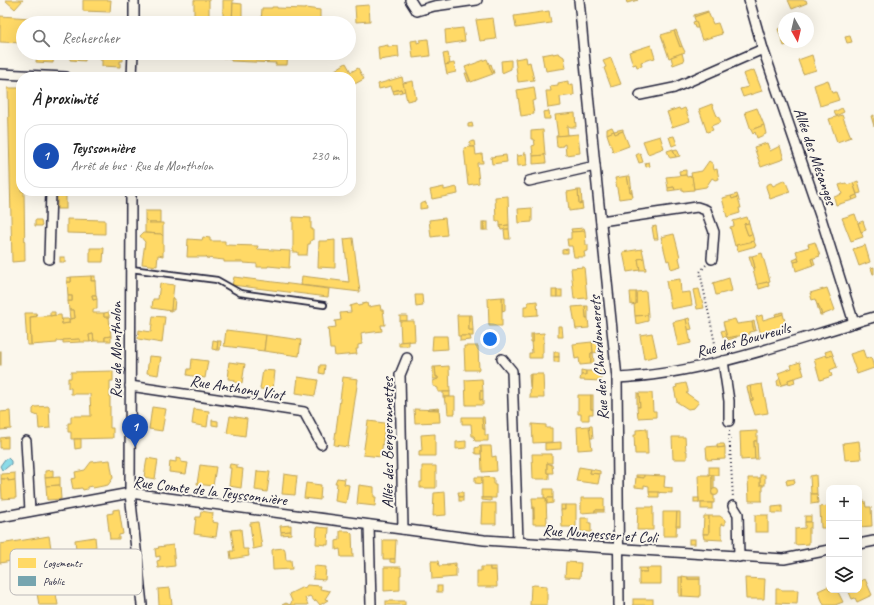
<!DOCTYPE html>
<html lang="fr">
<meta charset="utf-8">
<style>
body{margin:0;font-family:Caveat,sans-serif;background:#f2f2f2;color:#222}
.controls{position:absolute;right:12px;bottom:12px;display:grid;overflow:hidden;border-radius:8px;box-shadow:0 4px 16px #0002}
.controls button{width:36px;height:36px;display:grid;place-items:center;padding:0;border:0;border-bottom:1px solid #e0e0e0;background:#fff;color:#222;font:20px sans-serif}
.compass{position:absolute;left:778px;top:12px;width:36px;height:36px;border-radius:50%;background:#fff;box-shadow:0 4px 16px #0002;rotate:172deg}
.you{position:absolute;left:490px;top:339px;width:14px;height:14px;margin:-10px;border:3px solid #fff;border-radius:50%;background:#1a73e8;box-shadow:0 0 0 6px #1a73e833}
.badge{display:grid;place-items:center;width:26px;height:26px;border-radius:50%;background:#d93025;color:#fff;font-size:13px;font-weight:700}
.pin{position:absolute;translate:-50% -33px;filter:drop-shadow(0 1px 2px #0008)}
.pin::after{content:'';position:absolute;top:21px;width:14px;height:12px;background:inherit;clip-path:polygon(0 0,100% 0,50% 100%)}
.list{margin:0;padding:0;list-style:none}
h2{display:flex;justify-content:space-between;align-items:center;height:52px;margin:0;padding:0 16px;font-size:17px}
h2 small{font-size:13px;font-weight:400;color:#767676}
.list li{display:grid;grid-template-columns:26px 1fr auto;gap:12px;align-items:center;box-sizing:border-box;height:64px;margin:0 8px 8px;padding:0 8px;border:1px solid #e0e0e0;border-radius:16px}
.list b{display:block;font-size:15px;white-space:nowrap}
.list p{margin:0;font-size:13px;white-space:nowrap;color:#767676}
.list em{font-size:13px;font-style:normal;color:#767676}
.icon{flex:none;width:22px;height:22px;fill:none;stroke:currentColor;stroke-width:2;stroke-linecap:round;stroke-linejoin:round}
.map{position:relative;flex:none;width:874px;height:605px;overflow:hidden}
.search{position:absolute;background:#fff;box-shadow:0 4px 16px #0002;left:16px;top:16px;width:340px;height:44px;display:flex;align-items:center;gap:10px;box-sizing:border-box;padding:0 14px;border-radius:22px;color:#767676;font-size:15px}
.panel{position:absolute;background:#fff;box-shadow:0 4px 16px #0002;left:16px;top:72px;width:340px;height:124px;border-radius:16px}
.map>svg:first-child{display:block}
.water{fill:#8bdbe8;stroke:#6191a3}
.homes{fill:#ffd966;stroke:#bda259}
.public{fill:#76a5af;stroke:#5d7e8c}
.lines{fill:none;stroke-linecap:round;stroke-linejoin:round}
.service-casing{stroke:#22223b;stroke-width:8}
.minor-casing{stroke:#22223b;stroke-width:12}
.path{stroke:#22223b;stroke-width:2;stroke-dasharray:1 3;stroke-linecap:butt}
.service{stroke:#fbf7ec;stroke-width:4.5}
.minor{stroke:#fbf7ec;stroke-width:9}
.labels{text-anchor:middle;stroke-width:4;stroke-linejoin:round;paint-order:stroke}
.street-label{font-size:16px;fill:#22223b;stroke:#fbf7ec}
.key{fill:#fbf7ec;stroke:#bab7b7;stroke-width:1}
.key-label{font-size:11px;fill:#22223b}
</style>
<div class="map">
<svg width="874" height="605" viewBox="0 0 874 605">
<rect width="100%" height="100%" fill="#fbf7ec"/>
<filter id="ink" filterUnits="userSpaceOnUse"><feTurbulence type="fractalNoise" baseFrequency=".025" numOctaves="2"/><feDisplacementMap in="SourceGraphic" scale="8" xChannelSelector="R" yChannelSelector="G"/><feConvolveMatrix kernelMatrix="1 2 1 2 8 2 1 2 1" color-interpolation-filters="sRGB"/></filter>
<g filter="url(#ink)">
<path class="water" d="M8,458L11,461V464L5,469L2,470L0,466L5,459Z"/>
<g class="homes">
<path d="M5,0H23L15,9Z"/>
<path d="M83,0H111L110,12L83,11Z"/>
<rect x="194" y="0" width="15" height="23"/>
<path d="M223,0H233L232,23H223Z"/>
<path d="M626,0H638L627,3Z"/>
<path d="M788,0H806L807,3L792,9Z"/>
<path d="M233,3L242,4V23H232Z"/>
<path d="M369,5L370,21L356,22L355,6Z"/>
<path d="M272,7H277V8L305,9V8L320,10V23H261L262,8H272Z"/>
<path d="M549,11L551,23L516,28L514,16Z"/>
<path d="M708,11V12L694,17V15Z"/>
<path d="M708,12L713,24L718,23L722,34L702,40L694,17Z"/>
<path d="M0,16L31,18V23H23V43L0,42Z"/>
<path d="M493,18L496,39L480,41L476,20Z"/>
<path d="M696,21L698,28H695L693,22Z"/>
<path d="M784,27V42H797L784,46L778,29Z"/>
<path d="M463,28L465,41L446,44L445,30Z"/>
<path d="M676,30L682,46L680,47L674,31Z"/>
<path d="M674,31L680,47L682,46L685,52L669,58L661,35Z"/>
<path d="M850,36L852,42L847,43L845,37Z"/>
<path d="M428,39L430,56L413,58L411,41L417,40V43L420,42V40Z"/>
<path d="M388,45V47L398,46L399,57L379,60L378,47Z"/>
<path d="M651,45L655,58L641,62L642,66L637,67L636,64L633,65L629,52Z"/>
<path d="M37,53H54L53,63L36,62Z"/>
<path d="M70,53H85V61L70,60Z"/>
<path d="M100,53H123V61H120V67L102,66V60H100Z"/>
<path d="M222,53H231V58H221Z"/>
<path d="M231,53H288L287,65H275L276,63L231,61Z"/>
<path d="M448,53L450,64L445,65L443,54Z"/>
<path d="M553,53V54L558,53L564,57L566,68L546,71L545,66H544L542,55Z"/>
<path d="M682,53L684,61L673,65L671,57Z"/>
<path d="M812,55L816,70L803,74L798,60Z"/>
<path d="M526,57L527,63L530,62L534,80L518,82L515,59Z"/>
<path d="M611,58L621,84L611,87L604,68L606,67L603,61Z"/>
<path d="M487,59L493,74L471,82L465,67Z"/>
<path d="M511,60V69L502,73L501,61Z"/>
<path d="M346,63L351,72L358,68L364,79L351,86V77H339L335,70Z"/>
<path d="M454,63L456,72L447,74L445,65Z"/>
<path d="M491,64L494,73H492L489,65Z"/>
<path d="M754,70L762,91L743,97L740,89L748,87L743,74Z"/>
<path d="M465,73H467L470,81L468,82Z"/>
<path d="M402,77L405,91L402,92L401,89L393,91L391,86L379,89L378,84Z"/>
<path d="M828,80L832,93L836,92L839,100L820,106L814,85Z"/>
<path d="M413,81L416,99L407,101L403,83Z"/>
<path d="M568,81V85L573,84L574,95L560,97L561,106L548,108L546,91H551L550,86L558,85V83Z"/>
<path d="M534,87L536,100L532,101L534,114L521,116L517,90Z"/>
<path d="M8,88H21V191H24L25,261L12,262Z"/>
<path d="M401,89L402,92L394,94L393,91Z"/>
<path d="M712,104L717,116H718L721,122L711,126L713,130L707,132L699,109Z"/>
<path d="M679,108L680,110L685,108L690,121L672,127L667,112Z"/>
<path d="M757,108L764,125L751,130L745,112Z"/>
<path d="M842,108L844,112L836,116L834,112Z"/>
<path d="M549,111L550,119H544L543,112Z"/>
<path d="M575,113L576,127H569V126H567L568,135L558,136L555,115Z"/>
<path d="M842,115L851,137L837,142L829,119Z"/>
<path d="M874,115V126L871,116Z"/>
<path d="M472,123L473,127H468V124Z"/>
<path d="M764,125L766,134L757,138L755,132L753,134L751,130Z"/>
<path d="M612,127L614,131L607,134V129Z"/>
<path d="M623,129V131L615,134L614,131Z"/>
<path d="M543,130L545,155L533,156L532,146L535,145L534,139H531V131Z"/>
<path d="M614,131L615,134L623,131L629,146L613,152L607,134Z"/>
<path d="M578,134L580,153L566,155L565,144L563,145V146L557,147L556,136Z"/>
<path d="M660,136L664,148L648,154L643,141Z"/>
<path d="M674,136L677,144L672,146L669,137Z"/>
<path d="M474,141L475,147H470V142Z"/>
<path d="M767,143L770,151L780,146L784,159L761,167L754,147Z"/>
<path d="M470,147H475L476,155L482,154L483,163H477L479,183L468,185L464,148Z"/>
<path d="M673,149L676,157L670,158L667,151Z"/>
<path d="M677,149L680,156L676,157L673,150Z"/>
<path d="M524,153H526L527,165L518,166L517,154L518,156L524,155Z"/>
<path d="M640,153L643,162L639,163L636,155Z"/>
<path d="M506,155L507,162L492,164L491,157Z"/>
<path d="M545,155L546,163L533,164V156Z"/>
<path d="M709,161L713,164L714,170L717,169L719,179L715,180L712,178L706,187L694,189L691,173L702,171Z"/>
<path d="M649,162L650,166L646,167L645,163Z"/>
<path d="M686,170V175L680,176L679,171Z"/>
<path d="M686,175L687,177L692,176L694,190L683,191V189L675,190L674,187L668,188L666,177Z"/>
<path d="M627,176H630L632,192H630Z"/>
<path d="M627,176L630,192H632L633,197L619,199L615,178Z"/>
<path d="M785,180L790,192L770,199L766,187V185L771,183L773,186Z"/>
<path d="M858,181L861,193L857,194L853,183Z"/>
<path d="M846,183L847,185L853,183L857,195L852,197L853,200L836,205L834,197L842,194L839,185Z"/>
<path d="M444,187V190L457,187L458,194L432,199L430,190Z"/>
<path d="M674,187L675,190L668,191V188Z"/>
<path d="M578,190H581L582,203L579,204Z"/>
<path d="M578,190L579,204L582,203L583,209L569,211L567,192Z"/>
<rect x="57" y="191" width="9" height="18"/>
<path d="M737,194L738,197L732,199L731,196Z"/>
<path d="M857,195L858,198L853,200L852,197Z"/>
<path d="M508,196L509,225L500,226V221H496L495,197Z"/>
<path d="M731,196L732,199L738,197L741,208H739L740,213L727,217L722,198Z"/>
<path d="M426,202L427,208L420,209V204Z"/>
<path d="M532,208V222L519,223L518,209Z"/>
<path d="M145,211H160V223H149L145,219Z"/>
<path d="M855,214L863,237L851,241L842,218Z"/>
<path d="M293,217L311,218V229H313V240H311L310,244H308L307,255H298V252H293Z"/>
<path d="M747,217L749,223L744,224L748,235L752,234L754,241L735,246L730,227L734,226L733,221Z"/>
<path d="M445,218L447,235L431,237L429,220Z"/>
<path d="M67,219L105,220V234L67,233Z"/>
<path d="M145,219L149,223H163V236L161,234L145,233Z"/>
<path d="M35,220H41L42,226H35Z"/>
<path d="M863,221L866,230L861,232L858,223Z"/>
<rect x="482" y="222" width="2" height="8"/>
<rect x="484" y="222" width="4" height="8"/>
<path d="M749,223L752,234L748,235L744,224Z"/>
<path d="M509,225V229L501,230L500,226Z"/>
<path d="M656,226L658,239H654L652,227Z"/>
<path d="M584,228L585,231L572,232L571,229Z"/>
<path d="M504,229H509L510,239H505Z"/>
<path d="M585,231L586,245H588V251L584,252L585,257H574L572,246H568L567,239H571V232Z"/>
<path d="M143,233L161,234L163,236V256L158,255L157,266L142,264L145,242L140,236Z"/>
<path d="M674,234L680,257L679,258L681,266L671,269L669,260L667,261L661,237Z"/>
<path d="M203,237L210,238V241H225V245L258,246L257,249L290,251L289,268L268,266V267H257V264L244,263V262H224V260L206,258L207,257H187L188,239L202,240Z"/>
<path d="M353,238L360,292L301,285L302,276L349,282L344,239Z"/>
<path d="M335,240V268L318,267L319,241H326Z"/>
<path d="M754,241L756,246L738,251L736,245Z"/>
<path d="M815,242L820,256L811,259L813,265L796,271L794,262L799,261L796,251L809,247L808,244Z"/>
<path d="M865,245L870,262L859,266L853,249Z"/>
<path d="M90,248H104L103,262H90Z"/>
<path d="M568,249V253H562V250Z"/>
<path d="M642,249L644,258L638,259L640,270L627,272L623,252Z"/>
<path d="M762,253L770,281L757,285L753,269L755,268L752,256Z"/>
<path d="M749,256H752L755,268L753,269Z"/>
<rect x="60" y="257" width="5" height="5"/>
<path d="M644,258L646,270H640L638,259Z"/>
<path d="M798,258L799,261L794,262L793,260Z"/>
<path d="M813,258L815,265H813L811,259Z"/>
<path d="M584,267L587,298L574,299L571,268Z"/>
<path d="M874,267V274H873L871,268Z"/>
<rect x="91" y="276" width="4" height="5"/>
<path d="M91,276V281H95L96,295H92L93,300L97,299V309H93V313H104V317H109L111,336L105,337V341H94L93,334L89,335L90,342H80V339L57,341V343L31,345L30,317L61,315L62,324L69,323V319L75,318L74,310H69L68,301H72V296H68L67,282H71V277Z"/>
<path d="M71,277V282H67V278Z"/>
<path d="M234,277L329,289L328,297L232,285Z"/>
<path d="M729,278L732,291L716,295L713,283Z"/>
<path d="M680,279L681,293L690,292L692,305L671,309L666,281Z"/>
<path d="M768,282L769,286L759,289L758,284Z"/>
<path d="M160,283L174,285L171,311L152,308L153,299H158Z"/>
<path d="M827,288L835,310L822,315L818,304L817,305L815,299L812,300L810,293Z"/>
<path d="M699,289L704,308L697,309L693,290Z"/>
<rect x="552" y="290" width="5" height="7"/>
<rect x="557" y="290" width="5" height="7"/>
<path d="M646,291L648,315L635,316L634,304H636V292Z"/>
<path d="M630,292H636V304L631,305Z"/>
<path d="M92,295H96L97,299L93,300Z"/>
<path d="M415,295H422L423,306L416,307Z"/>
<rect x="68" y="296" width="4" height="5"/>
<path d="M502,297H505V310L502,311Z"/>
<path d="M502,297V326H489L488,298Z"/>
<path d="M172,298L175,299L174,310H171Z"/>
<path d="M537,301L538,315L524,316V306H528V302Z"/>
<path d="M367,303L368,307L380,305L381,310H383L385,325H381L382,331L366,333L365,332L361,333L362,344L358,345V349H356L357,354L335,356L334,349H330L328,328L336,327L335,321L341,320L340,313L351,312L350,306L357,304L358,306L362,305V304Z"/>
<path d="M818,304L822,315H820L817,305Z"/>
<path d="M585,306H588V318H586Z"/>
<path d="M585,306L586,318H588L589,328L576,329L572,307Z"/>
<path d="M69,310H74L75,318L70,319Z"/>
<path d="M50,312H55V315L50,316Z"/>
<path d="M109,312V317H104V313Z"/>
<path d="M783,312V314L776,317L775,314Z"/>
<path d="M25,313H36L37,316L30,317L31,345H27Z"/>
<path d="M783,314L787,328L761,335L756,317L762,315L763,320Z"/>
<path d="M457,315H469V330H473V336H458Z"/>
<path d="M469,315H472L473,330H469Z"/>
<path d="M648,315V321L636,324L635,316Z"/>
<path d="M153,316L165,317L162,343L138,339L139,330L151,332Z"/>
<rect x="400" y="316" width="7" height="5"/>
<path d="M689,318L692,329L688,330L686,319Z"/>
<path d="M62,319H69V323L62,324Z"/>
<path d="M686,319L691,343L678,346L673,322Z"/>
<path d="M735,319L737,324L752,322L754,331L749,332L750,334L727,338L723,322Z"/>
<path d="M400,321H414L415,341L401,342Z"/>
<path d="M754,321L756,330L754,331L752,322Z"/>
<path d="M558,326H562L563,337H558Z"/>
<path d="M226,330L266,335L264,351L224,346Z"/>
<path d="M725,330L727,337H723L721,331Z"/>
<path d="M544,333V342L543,343V353H542V358H529V353H532L531,342H533V334Z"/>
<path d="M652,333L657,356L644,359L640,335Z"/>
<path d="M93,334L94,341L90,342L89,335Z"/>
<rect x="531" y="334" width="2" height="8"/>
<path d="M266,335L301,340L299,356L264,351Z"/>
<path d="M111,336V341H105V337Z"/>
<path d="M433,336H447L448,349L432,350Z"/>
<path d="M460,336H470L471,340L460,341Z"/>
<path d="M737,336V337L728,340L727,338Z"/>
<path d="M80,339V342L63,343V340Z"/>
<path d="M213,340L218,341L217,350L212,349Z"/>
<path d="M218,341H221L220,350H217Z"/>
<path d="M409,341V346H399V342Z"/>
<path d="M592,342H598V352L593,353Z"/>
<path d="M592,342L593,353H591V364L580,365L579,358L575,359L573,344Z"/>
<path d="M464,346H478L479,370H465Z"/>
<path d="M831,350L833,355L827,357L825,352Z"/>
<path d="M863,350L866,359L871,357L874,368L857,374L850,354Z"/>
<rect x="0" y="351" width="1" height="14"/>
<rect x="554" y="352" width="5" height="5"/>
<path d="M591,353H593L594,363L591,364Z"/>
<path d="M826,355L827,357L833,355L837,367L830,370L832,376L820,380L814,359Z"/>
<path d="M149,356L161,357L158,375L147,373Z"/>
<rect x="554" y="357" width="5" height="5"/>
<path d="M192,359L208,361L205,378L187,375L188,369H191Z"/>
<path d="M229,362L245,364L242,383L234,382L235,380L228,379L229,370L228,369Z"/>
<path d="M800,362L804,375L788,380L789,383L782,385L778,373L792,368L791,365Z"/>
<path d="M320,365H325L324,374L319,373Z"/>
<path d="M449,366L450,392H438V388L433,386V381L438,379V377H436L435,367Z"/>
<path d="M433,367H435L436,377H438V379H433Z"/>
<path d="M263,370L275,371L273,390L260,389Z"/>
<path d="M581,370L586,371V375H581Z"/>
<path d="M113,371V381H110V428H113V438L71,439V432H68V423H71V416H91L90,394H71V388H68V378H71V372Z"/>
<path d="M586,371H601V381L580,380L581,375H586Z"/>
<path d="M531,374V387H530L529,375Z"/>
<path d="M531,374H543L544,398H530Z"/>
<path d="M298,377L318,380L315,396L296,393Z"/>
<path d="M343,377L358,379L348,447L334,445Z"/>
<path d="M794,378L795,383L789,385L788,380Z"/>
<path d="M482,379L483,391H480V400L483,399V405H466L465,380Z"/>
<path d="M780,379L782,385L778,386L777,381Z"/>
<path d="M686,383L688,390V393H686L699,402L694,408L688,409L677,402L674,388L677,387L676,385Z"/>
<path d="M762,384L768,413L755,415L750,400H753L750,386Z"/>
<path d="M750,386L753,400H750L747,387Z"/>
<path d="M480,391H483V399L480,400Z"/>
<rect x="443" y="392" width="7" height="5"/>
<path d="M637,393H639L640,407H637Z"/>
<path d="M639,393H652L653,411H656V417L638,418L637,407H640Z"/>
<path d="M578,395H591V409H593V414H589V420H581V414H578Z"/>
<rect x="591" y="395" width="2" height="14"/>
<path d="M444,397H455V414H448L447,403H445Z"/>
<path d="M49,406L50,428L39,429L38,416L33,414V409L35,407Z"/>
<path d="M152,407L166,409L162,431L149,429Z"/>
<path d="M439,408V410H429V409Z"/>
<path d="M194,409L209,411L207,427L192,424Z"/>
<path d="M414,409L439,410L440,422L415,423Z"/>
<path d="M10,411L11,429L0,430V412Z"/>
<path d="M230,416L247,419L245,436L227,433Z"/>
<path d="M462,417H482L483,429H485V435H488V441H475L474,436H472L471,424H462Z"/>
<path d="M482,417H484L485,429H483Z"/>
<path d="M212,420L218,421V426L212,425Z"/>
<path d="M368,421L385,423L381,457L363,455Z"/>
<path d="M532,424L546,425V428H552V442L533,443Z"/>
<path d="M589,426H592L593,438H590Z"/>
<path d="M589,426L592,449L578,450L577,427Z"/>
<path d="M647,429L648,454H635L634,435H636V430Z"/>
<path d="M757,431V441H754L755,459L741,460L740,432Z"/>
<path d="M435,434V456H419V451L422,450L421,435Z"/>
<path d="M8,437V448H0V438Z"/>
<path d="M672,437H685L686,451H687V459H673Z"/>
<path d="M74,439H81V448L75,449Z"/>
<path d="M466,441V448L456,449V442Z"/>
<path d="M754,441H757L758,459H755Z"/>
<path d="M859,441L861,459L845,460L843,443Z"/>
<path d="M561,442V449L545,450V443Z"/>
<path d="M717,444H724L725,447L717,448Z"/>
<path d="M481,446V454H477L475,453V448Z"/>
<path d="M481,446H491L492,457L496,456L497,471L482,472Z"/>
<path d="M717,446V448L725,447V459L707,460L706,447Z"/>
<path d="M532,454H552V463H547V473H549V479H533Z"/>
<path d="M147,458L158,460L155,479L144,477Z"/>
<path d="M176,458L181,459V462L188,463L186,474L169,472L170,461L176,462Z"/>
<path d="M110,460L113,478L108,485L93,488L92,486L87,487V489L83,490L82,488L73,489L71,479L76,478L75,472L85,470L91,462Z"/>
<path d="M547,463L552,465L553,473H547Z"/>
<path d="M230,464L237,465V468L243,469L241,488L229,486L231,468H229Z"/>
<path d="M200,465L216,467L213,486L197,484Z"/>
<path d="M422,466H436V488H420V482H422Z"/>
<path d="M579,467L591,469L590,473L600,474L598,484L576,481Z"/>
<rect x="709" y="467" width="9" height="8"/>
<path d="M591,469L600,471V474L590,473Z"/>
<path d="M53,470V477L45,478V471Z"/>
<path d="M257,471L270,472L267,492L255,490Z"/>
<path d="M15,473V480L8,481V479H1V474Z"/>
<path d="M284,474L297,476L295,495L282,494Z"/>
<path d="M636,475H644V478L636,477Z"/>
<path d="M644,475L665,476L664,487L672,488V493L649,492V486L644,485V488L635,487L636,477L644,478Z"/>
<path d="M698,475H712V495H714V503H699Z"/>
<path d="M712,475H714V489L712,490Z"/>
<rect x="760" y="475" width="5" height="10"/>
<path d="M816,475L817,494H811L810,476Z"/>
<path d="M60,477V485L46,486L45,478Z"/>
<path d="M475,477H482V484L475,483Z"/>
<path d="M482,477L494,478V485H496V498H482Z"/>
<path d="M337,478L345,479L344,484L349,485L346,503L335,501L337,483H335Z"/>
<path d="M748,478H760V485H763V490H762V501H749Z"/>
<path d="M1,479H8V481L15,480L16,498L2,499Z"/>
<path d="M794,479L795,483L787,485L786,480Z"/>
<path d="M306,483L321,485L320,500L304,498Z"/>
<path d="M60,485L61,499L47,500L46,486Z"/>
<path d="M359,485L374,487V497H376L375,506L357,504Z"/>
<circle cx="715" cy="492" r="3.5"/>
<path d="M544,489H553V498H547V504H546V498H544Z"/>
<path d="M445,492L446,515L433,516L434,493Z"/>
<path d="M458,492H463V497H459Z"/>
<path d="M649,492H659V497H650Z"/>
<path d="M811,494H817L818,503L811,504Z"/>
<rect x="459" y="497" width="4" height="4"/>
<path d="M482,498H491V501L482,500Z"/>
<path d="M532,498H546L547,524H533V518H534Z"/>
<path d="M547,498H553V503L547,504Z"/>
<path d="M581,498H604V510H595V512L581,513Z"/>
<rect x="694" y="498" width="5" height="4"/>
<path d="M865,501L866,507H871L872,526L859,527V502Z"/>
<path d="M482,503H496V524H481Z"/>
<rect x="701" y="503" width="11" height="6"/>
<rect x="561" y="505" width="4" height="5"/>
<path d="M565,505H576V527H562L561,510H565Z"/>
<path d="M782,506V513H772V507Z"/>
<path d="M828,506H829V528H821L820,507Z"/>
<rect x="533" y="507" width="1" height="11"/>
<path d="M638,507H653V530H637Z"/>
<path d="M119,509L123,534L119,535V539H110L107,514L113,513V510Z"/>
<rect x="595" y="510" width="9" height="2"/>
<path d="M201,511L213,513L212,522L218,523L216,537L194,534L196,517H200Z"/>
<path d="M663,512H677L676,536H663Z"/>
<path d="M677,512H680V526H676Z"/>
<rect x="755" y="515" width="13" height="17"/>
<path d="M704,516H709V534H703Z"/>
<path d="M709,516H720L725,520V525L721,524V534H722V540L704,539L703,534H709Z"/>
<rect x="805" y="516" width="6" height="6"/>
<path d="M581,518H589V523H591V532H581Z"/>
<path d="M258,522L262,547L253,549L250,523Z"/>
<path d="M805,522H811V528H809V544L795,545V529L805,528Z"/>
<path d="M291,525V531L281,532L280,526Z"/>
<path d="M317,527L329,528L328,545L316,544Z"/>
<path d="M241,529L243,549H248L249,556L231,559L230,551H234L231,530Z"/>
<path d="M291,531V534L281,535V532Z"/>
<path d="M340,531H349L352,534L353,557H341L340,549L336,550V541L340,540Z"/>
<path d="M49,536L52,554L0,563V544Z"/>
<path d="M95,537L96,547L76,550L75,540Z"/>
<rect x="689" y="539" width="6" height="5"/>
<path d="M383,540H396L395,559H383Z"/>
<path d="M173,545L175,566L158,568L157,561L160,560V556L156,557L155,549L159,548L158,547Z"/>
<path d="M284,548L285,550L286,560H291L292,569L273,570L272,550L274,549Z"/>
<path d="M390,559H395V563L390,562Z"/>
<path d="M431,561H438L439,566L456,565V577L432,579Z"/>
<path d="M566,562L581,563L580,578L565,577Z"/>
<path d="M456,563V565L447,566V564Z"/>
<path d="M314,566L326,567L325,580L313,579Z"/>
<path d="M384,567H401V575H400V590L384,591Z"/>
<path d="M481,567H490V570H496L497,587H477V571H481Z"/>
<rect x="490" y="567" width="6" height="3"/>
<rect x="639" y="568" width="8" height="4"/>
<path d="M647,568H661V584H639V572H647Z"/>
<path d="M52,572L58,605H39L34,576Z"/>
<path d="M682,576L688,577V579H700V597L682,596Z"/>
<rect x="679" y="577" width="3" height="19"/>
<rect x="688" y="577" width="12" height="2"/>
<path d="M745,578L765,579L764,599H746Z"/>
<path d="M865,579L872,595L857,602L855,598L852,599L848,590H859V582Z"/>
<path d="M307,585L321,586L320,589L330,591L325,599L328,600L320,605L316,600L315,602L310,596L305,598L308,605H282L286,603L290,605L292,601L289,594L303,587L304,589Z"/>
<path d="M534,585L547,586V605H530L531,586Z"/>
<rect x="437" y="586" width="5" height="6"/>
<path d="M829,586V590H837L843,602L835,605H824L818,591Z"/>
<path d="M170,588L172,605H159L158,589Z"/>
<path d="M776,589H781V590H798L797,604L776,603Z"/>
<rect x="633" y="599" width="20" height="6"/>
<rect x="386" y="601" width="19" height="4"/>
</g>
<path class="public" d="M313,73H326L325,77H313Z"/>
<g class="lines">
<g class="service-casing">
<path id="service" d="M131,269L217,280L240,293L324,305"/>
</g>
<g class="minor-casing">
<g id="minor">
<path d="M410,0L417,11L434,6L477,0"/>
<path d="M749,0L763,49L822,221L854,323"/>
<path d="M134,23V0"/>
<path d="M0,74L66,77"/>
<path d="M132,77L133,53"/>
<path d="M640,95L674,88L763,49"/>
<path d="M595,166L617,378L619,605"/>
<path d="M529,181L595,166L579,0"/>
<path d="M131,191L130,493L142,605"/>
<path d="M601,221L697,207L706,210L714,232L712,259"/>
<path d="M49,259L51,191"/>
<path d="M502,359L512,371L518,542"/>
<path d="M723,361L729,401V421"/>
<path d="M617,378C705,374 790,341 874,317"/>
<path d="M130,386L304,412L321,444"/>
<path d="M26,441L30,511"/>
<path d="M733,506L738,514L739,557"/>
<path d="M0,517L130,493L484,540L784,559L829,550"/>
<path d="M369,525L371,605"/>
<path d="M403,529L400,375L407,358"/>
<path d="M859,544L874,541"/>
</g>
</g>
<g class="path">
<path d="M706,265L700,272L717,353"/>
<path d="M729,431L733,498"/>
</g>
<use href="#service" class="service"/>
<use href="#minor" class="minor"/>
</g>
</g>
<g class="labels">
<g class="street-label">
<text transform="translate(816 156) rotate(71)" y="6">Allée des Mésanges</text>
<text transform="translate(743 339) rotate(-15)" y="6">Rue des Bouvreuils</text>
<text transform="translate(115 350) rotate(-90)" y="6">Rue de Montholon</text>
<text transform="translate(598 358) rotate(-94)" y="6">Rue des Chardonnerets</text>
<text transform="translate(237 387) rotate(9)" y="6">Rue Anthony Viot</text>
<text transform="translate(387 443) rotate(-90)" y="6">Allée des Bergeronnettes</text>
<text transform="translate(210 490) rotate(7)" y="6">Rue Comte de la Teyssonnière</text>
<text transform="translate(600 533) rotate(4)" y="6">Rue Nungesser et Coli</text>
</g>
</g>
<rect x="10" y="549" width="132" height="46" rx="6" class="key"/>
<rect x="18" y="558" width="18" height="10" fill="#ffd966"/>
<rect x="18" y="576" width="18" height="10" fill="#76a5af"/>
<g class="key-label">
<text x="43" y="567">Logements</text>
<text x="43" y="585">Public</text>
</g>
</svg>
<div class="controls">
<button>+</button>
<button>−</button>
<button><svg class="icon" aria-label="layers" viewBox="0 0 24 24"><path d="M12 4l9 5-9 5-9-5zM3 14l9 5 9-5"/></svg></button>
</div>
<svg class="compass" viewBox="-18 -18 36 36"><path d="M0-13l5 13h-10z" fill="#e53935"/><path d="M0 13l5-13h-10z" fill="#767676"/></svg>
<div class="you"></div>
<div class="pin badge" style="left:135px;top:447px;background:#1a4fb4">1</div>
<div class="search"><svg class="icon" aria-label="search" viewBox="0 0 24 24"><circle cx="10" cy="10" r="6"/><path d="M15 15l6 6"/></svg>Rechercher</div>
<section class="panel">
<h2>À proximité<small></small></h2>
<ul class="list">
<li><span class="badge" style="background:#1a4fb4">1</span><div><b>Teyssonnière</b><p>Arrêt de bus · Rue de Montholon</p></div><em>230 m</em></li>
</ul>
</section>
</div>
